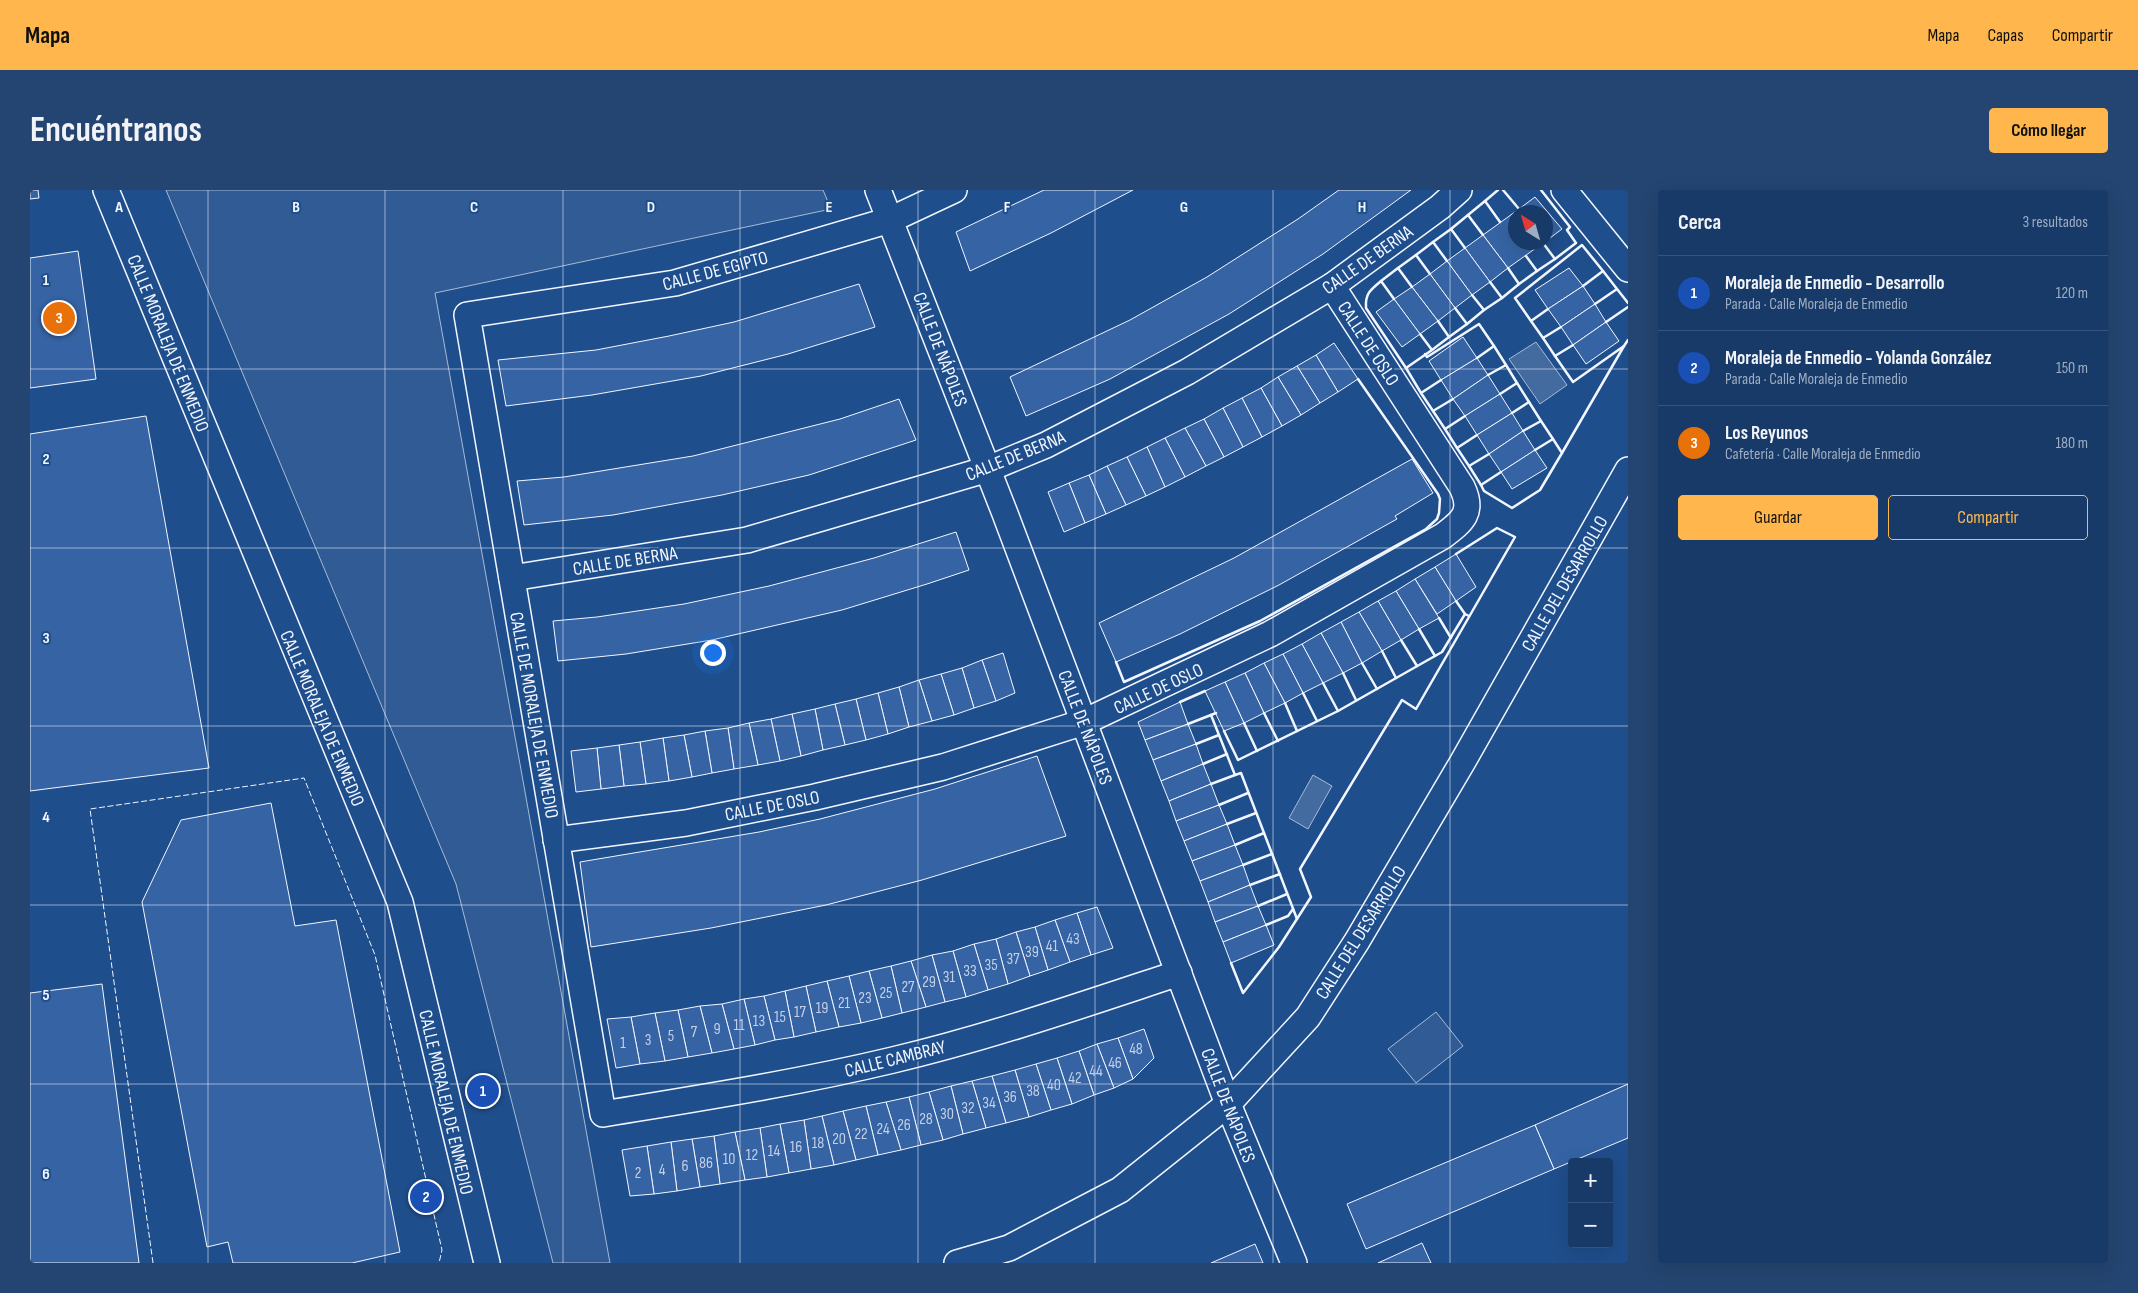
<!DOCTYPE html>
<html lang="es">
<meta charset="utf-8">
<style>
body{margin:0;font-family:"Sofia Sans Condensed",sans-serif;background:#244571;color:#f1f3f6}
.controls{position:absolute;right:15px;bottom:15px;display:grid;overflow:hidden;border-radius:5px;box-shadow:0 5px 20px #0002}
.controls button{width:45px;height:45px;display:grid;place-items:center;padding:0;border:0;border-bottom:1px solid #36547d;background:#173a69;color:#f1f3f6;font:25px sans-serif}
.compass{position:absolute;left:1478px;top:15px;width:45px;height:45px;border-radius:50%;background:#173a69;box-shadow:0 5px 20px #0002;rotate:323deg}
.you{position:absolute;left:682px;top:462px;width:18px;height:18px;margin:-12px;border:4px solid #fff;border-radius:50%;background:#1a73e8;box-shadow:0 0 0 8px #1a73e833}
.badge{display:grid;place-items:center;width:32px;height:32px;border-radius:50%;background:#ffb74d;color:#fff;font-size:16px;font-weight:700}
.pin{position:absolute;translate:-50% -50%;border:2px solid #fff;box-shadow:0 1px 5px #0006}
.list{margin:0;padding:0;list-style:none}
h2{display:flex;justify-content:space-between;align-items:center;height:65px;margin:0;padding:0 20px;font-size:21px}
h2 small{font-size:16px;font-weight:400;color:#9eadc0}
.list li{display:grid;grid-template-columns:32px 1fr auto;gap:15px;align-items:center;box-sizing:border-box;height:75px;padding:0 20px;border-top:1px solid #36547d}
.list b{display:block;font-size:19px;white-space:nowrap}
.list p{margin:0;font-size:16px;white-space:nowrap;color:#9eadc0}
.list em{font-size:16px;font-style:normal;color:#9eadc0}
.actions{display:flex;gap:10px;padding:15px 20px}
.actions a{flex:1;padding:11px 0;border:1px solid #ffb74d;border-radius:5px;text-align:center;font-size:18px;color:#ffb74d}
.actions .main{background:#ffb74d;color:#111}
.map{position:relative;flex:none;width:1598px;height:1073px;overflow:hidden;border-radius:5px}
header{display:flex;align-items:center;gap:30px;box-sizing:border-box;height:70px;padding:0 25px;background:#ffb74d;color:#111}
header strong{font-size:24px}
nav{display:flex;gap:28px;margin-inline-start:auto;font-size:18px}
.intro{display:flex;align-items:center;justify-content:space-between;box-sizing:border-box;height:120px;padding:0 30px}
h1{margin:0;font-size:35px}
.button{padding:12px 22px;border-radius:5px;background:#ffb74d;color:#111;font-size:18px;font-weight:700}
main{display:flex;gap:30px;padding:0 30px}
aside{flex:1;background:#173a69;border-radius:5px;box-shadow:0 5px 20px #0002}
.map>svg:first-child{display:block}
.built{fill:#305b95;stroke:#a8bbd7}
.water{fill:#446ba0;stroke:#a8bbd7}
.building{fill:#3563a3;stroke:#f2f6ff}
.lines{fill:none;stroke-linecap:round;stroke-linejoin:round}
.street-casing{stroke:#f2f6ff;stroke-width:28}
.street{stroke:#1f4e8c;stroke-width:25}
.fence{stroke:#f2f6ff;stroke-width:1;stroke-dasharray:6 2.5;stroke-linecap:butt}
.wall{stroke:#f2f6ff;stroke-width:2.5}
.grid{fill:none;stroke:#f2f6ff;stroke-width:1;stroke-opacity:0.55}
.labels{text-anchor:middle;stroke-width:4;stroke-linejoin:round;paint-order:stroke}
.number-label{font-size:16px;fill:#c3d1e8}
.street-label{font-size:19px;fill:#f2f6ff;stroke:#1f4e8c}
.grid-label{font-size:16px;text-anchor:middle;font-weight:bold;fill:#f2f6ff;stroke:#1f4e8c;stroke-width:4;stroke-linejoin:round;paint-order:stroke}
</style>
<header>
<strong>Mapa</strong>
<nav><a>Mapa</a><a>Capas</a><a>Compartir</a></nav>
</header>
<div class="intro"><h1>Encuéntranos</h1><a class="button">Cómo llegar</a></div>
<main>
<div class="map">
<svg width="1598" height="1073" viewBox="0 0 1598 1073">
<rect width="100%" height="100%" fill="#1f4e8c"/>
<g class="built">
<path d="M136,0H793L801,19L405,103L580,1073H523L426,694Z"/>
<path d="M1406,822L1433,856L1386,893L1358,859Z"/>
</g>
<g class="water">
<path d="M1506,152L1537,195L1510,214L1479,169Z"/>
<path d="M1283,585L1302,596L1278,639L1259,628Z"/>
</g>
<g class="building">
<path d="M0,0H8L9,8L0,9Z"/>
<path d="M1014,0H1103L1021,43L940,81L926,42Z"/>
<path d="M1309,0H1381L1293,64L1199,124L1080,189L996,226L980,187L1100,130L1177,87L1268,29Z"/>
<path d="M1505,7L1532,39L1516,51V22H1491L1489,19Z"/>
<path d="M1489,19L1491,22H1486V52L1513,53L1478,78L1453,45Z"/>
<path d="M1453,45L1478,78L1460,92L1435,58Z"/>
<path d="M1435,58L1460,92L1442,105L1417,71Z"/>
<path d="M48,61L66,189L0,198V68Z"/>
<path d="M1417,71L1442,105L1425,118L1400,84Z"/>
<path d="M1539,78L1553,96L1518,119L1505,100Z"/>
<path d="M1400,84L1425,118L1408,131L1382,97Z"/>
<path d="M829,94L845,137L758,164L671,186L562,205L476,216L468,170L566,160L639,146L704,132Z"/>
<path d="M1553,96L1565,114L1531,137L1518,119Z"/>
<path d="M1382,97L1408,131L1390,144L1364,109Z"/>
<path d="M1364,109L1390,144L1372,157L1346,122Z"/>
<path d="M1565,114L1576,132L1543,155L1531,137Z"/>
<path d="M1576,132L1589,151L1556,174L1543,155Z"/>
<path d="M1433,147L1447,168L1411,190L1399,171Z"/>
<path d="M1304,153L1328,189L1308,202L1286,165Z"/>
<path d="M1286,165L1308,202L1290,213L1267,176Z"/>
<path d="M1447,168L1458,185L1423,209L1411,190Z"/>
<path d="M1267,176L1290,213L1271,225L1248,187Z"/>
<path d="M1458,185L1470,204L1435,226L1423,209Z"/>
<path d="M1248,187L1271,225L1252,236L1231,198Z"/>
<path d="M1231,198L1252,236L1232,247L1212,208Z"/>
<path d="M1470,204L1482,223L1447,245L1435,226Z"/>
<path d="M1212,208L1232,247L1213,257L1193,218Z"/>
<path d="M869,209L886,250L779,285L692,305L583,325L494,335L487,291L534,287L663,266L810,229Z"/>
<path d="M1193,218L1213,257L1194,267L1174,229Z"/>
<path d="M1482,223L1493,241L1459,264L1447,245Z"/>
<path d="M116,226L179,578L0,601V244Z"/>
<path d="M1174,229L1194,267L1176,276L1155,238Z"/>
<path d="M1155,238L1176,276L1155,287L1135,248Z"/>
<path d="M1493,241L1505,260L1471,282L1459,264Z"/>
<path d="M1135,248L1155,287L1135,297L1117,257Z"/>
<path d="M1117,257L1135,297L1116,306L1097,267Z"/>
<path d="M1505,260L1517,278L1482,299L1471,282Z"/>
<path d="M1097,267L1116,306L1096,315L1077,276Z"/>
<path d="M1382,269L1403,303L1365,326L1367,329L1249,395L1150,444L1086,472L1069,433L1204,368Z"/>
<path d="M1077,276L1096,315L1076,324L1059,285Z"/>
<path d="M1059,285L1076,324L1055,333L1039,293Z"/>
<path d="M1039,293L1055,333L1034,342L1018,302Z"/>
<path d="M926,342L939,380L897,394L812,420L682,450L596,464L528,471L523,431L567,427L654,414L739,396L844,368Z"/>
<path d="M1426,364L1446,397L1426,411L1405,377Z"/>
<path d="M1405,377L1426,411L1407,424L1385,389Z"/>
<path d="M1385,389L1409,428L1389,439L1366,401Z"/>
<path d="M1366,401L1389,439L1371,450L1348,411Z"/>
<path d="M1348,411L1371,450L1352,461L1329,422Z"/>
<path d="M1329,422L1352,461L1332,473L1311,432Z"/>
<path d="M1311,432L1332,473L1313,483L1291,443Z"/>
<path d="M1291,443L1313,483L1293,493L1272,454Z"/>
<path d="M1272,454L1293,493L1273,503L1253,464Z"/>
<path d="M973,463L985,503L966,511L952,470Z"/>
<path d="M1253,464L1273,503L1255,513L1234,473Z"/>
<path d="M952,470L966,511L944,518L932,478Z"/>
<path d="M1234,473L1255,513L1234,523L1215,483Z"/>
<path d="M932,478L944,518L924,525L911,484Z"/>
<path d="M1215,483L1234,523L1214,533L1195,492Z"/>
<path d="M911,484L924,525L902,531L889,490Z"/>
<path d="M889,490L902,531L879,537L869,497Z"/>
<path d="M1195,492L1214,533L1194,541L1175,501Z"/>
<path d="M869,497L879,537L858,544L848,503Z"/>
<path d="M848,503L858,544L836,550L826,509Z"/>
<path d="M826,509L836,550L815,555L805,514Z"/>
<path d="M1150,512L1158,534L1115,550L1108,532Z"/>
<path d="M805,514L815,555L793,560L785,519Z"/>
<path d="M785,519L793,560L771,566L762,524Z"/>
<path d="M762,524L771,566L750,571L741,529Z"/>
<path d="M741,529L750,571L728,575L719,533Z"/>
<path d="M719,533L728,575L704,579L698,538Z"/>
<path d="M1158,534L1166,554L1123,570L1115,550Z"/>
<path d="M698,538L704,579L682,583L675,541Z"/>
<path d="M675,541L682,583L662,587L654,545Z"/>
<path d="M654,545L662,587L639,591L633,548Z"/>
<path d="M633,548L639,591L616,594L610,552Z"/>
<path d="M610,552L616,594L594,596L589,555Z"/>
<path d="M1166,554L1173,574L1131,591L1123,570Z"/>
<path d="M589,555L594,596L571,599L567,558Z"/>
<path d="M567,558L571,599L546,602L541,561Z"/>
<path d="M1007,566L1036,646L892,690L796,715L681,738L561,757L550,672L729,642L790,629L905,599Z"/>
<path d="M1173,574L1181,594L1139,611L1131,591Z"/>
<path d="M1181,594L1189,615L1146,631L1139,611Z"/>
<path d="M241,613L265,736L306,730L370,1062L322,1073H203L198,1052L177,1057L112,712L151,630Z"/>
<path d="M1189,615L1197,634L1154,651L1146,631Z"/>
<path d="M1197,634L1205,655L1162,671L1154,651Z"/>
<path d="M1205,655L1213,675L1170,691L1162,671Z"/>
<path d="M1213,675L1220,695L1178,712L1170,691Z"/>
<path d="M1220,695L1228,716L1185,732L1178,712Z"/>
<path d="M1228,716L1236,735L1193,752L1185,732Z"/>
<path d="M1067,717L1083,758L1061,765L1047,723Z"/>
<path d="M1047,723L1061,765L1040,772L1025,730Z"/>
<path d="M1025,730L1040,772L1018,780L1005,737Z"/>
<path d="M1236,735L1244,755L1201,773L1193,752Z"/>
<path d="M1005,737L1018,780L1000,786L986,742Z"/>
<path d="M986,742L1000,786L978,794L966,749Z"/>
<path d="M966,749L978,794L958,800L944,754Z"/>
<path d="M944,754L958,800L936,807L923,761Z"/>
<path d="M923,761L936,807L915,812L902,765Z"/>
<path d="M902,765L915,812L896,817L881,771Z"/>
<path d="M881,771L896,817L872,823L861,776Z"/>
<path d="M861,776L872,823L852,828L839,781Z"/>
<path d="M839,781L852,828L831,833L819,786Z"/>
<path d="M819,786L831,833L809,837L797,791Z"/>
<path d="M797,791L809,837L786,842L776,796Z"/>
<path d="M72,794L109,1073H0V803Z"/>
<path d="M776,796L786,842L764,847L755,801Z"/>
<path d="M755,801L764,847L745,850L734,806Z"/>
<path d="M734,806L745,850L725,855L714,809Z"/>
<path d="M714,809L725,855L704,859L692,814Z"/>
<path d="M692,814L704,859L682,863L670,816Z"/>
<path d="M670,816L682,863L658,867L648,820Z"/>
<path d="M648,820L658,867L635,871L625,823Z"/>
<path d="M625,823L635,871L610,874L601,827Z"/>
<path d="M601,827L610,874L586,878L577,829Z"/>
<path d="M1114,839L1124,868L1103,889L1088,848Z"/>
<path d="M1088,848L1103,889L1084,898L1067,854Z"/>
<path d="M1067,854L1084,898L1064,905L1049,861Z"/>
<path d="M1049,861L1064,905L1042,914L1027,868Z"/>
<path d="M1027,868L1042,914L1021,920L1006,874Z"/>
<path d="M1006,874L1021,920L999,927L985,880Z"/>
<path d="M985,880L999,927L976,933L962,886Z"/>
<path d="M962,886L976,933L956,938L942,891Z"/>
<path d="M942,891L956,938L933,944L921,896Z"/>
<path d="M1598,894V948L1524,979L1505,935Z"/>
<path d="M921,896L933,944L913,950L899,902Z"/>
<path d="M899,902L913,950L891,955L879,907Z"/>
<path d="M879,907L891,955L871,960L856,912Z"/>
<path d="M856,912L871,960L848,965L836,916Z"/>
<path d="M836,916L848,965L826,970L813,921Z"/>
<path d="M813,921L826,970L804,975L792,926Z"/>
<path d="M792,926L804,975L781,979L774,930Z"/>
<path d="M774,930L781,979L759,983L750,934Z"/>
<path d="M750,934L759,983L737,987L730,938Z"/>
<path d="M1505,935L1524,979L1336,1059L1317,1014Z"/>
<path d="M730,938L737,987L715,990L705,942Z"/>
<path d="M705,942L715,990L690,994L684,946Z"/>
<path d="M684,946L690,994L670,997L662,949Z"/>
<path d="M662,949L670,997L647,1001L641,952Z"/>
<path d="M641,952L647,1001L624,1004L617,956Z"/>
<path d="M617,956L624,1004L600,1006L592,960Z"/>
<path d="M1392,1053L1401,1073H1348Z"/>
<path d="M1225,1054L1233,1073H1181Z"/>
</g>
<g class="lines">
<g class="street-casing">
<g id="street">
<path d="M76,0L370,712L457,1073"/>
<path d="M848,0L974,321L1198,914L1264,1073"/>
<path d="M924,0L860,30L645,93L437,125L573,924C670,908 767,893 863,870C960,847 1055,814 1149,783"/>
<path d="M1534,0L1598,79"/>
<path d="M482,388L717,350L958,279L1016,255L1157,182L1302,96L1410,17L1429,0"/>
<path d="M526,650L656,633L785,607L913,577L1054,532L1240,444L1413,346C1433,331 1444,322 1432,297L1302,96"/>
<path d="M927,1073L979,1058L1090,1000L1198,914L1278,827L1327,751L1432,573L1598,280"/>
</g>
</g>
<use href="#street" class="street"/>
<path class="fence" d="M123,1073L60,619L274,588L345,765L412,1060L409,1073"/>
<g class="wall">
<path d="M1473,0L1489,19"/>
<path d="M1511,0L1540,37L1537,40L1546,53L1525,69L1513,53"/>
<path d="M1455,11L1468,0"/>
<path d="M1438,25L1455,11L1470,32"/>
<path d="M1421,39L1438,25L1453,45"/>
<path d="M1403,52L1421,39L1435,58"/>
<path d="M1386,65L1403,52L1417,71"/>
<path d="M1368,78L1386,65L1400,84"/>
<path d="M1507,81L1525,69"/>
<path d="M1351,91L1368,78L1382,97"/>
<path d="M1489,94L1507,81L1496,66"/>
<path d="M1587,99L1598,113"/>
<path d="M1472,108L1489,94L1478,78"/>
<path d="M1364,109L1351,91C1340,100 1335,104 1336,118L1376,178L1402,160L1390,144"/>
<path d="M1565,114L1587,99L1573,81"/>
<path d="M1518,119L1501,131L1485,108L1552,55L1573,81L1553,96"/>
<path d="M1454,120L1472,108L1460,92"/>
<path d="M1501,131L1513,148L1531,137"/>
<path d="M1576,132L1598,117"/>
<path d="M1437,134L1454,120L1442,105"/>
<path d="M1419,147L1437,134L1425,118"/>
<path d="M1513,148L1525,166L1543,155"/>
<path d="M1402,160L1419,147L1408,131"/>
<path d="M1395,164L1397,167L1449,134L1464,156L1447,168"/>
<path d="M1525,166L1543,192L1594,156L1598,150"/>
<path d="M1376,178L1391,203"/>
<path d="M1458,185L1476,175L1464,156"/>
<path d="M1470,204L1487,193L1476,175"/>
<path d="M1403,221L1391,203L1411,190"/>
<path d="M1482,223L1499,212L1487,193"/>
<path d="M1511,231L1523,249"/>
<path d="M1415,239L1403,221L1423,209"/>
<path d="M1493,241L1511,231L1499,212"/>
<path d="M1427,258L1415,239L1435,226"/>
<path d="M1532,263L1594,156"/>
<path d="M1439,276L1427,258L1447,245"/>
<path d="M1471,282L1451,295L1454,301L1482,318L1510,300L1532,263L1523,249L1505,260"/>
<path d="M1451,295L1439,276L1459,264"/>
<path d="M1426,411L1435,424"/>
<path d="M1409,428L1421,448"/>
<path d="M1389,439L1405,466"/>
<path d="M1371,450L1387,476"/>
<path d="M1352,461L1366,488"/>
<path d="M1086,472L1094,492L1230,431L1396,339L1407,329L1409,323L1410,309L1408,304L1328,189"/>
<path d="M1332,473L1347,499"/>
<path d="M1313,483L1326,510"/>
<path d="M1293,493L1308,521"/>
<path d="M1273,503L1287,531"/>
<path d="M1150,512L1175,501"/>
<path d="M1255,513L1267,541"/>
<path d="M1234,523L1248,551"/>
<path d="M1181,525L1205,585L1211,583L1267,729"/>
<path d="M1214,533L1227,561"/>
<path d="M1158,534L1186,523"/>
<path d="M1194,541L1208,570L1308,521L1412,462L1435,424L1439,426"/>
<path d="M1166,554L1189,545"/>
<path d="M1173,574L1197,564"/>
<path d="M1181,594L1205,585"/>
<path d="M1189,615L1218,603"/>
<path d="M1197,634L1226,623"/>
<path d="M1205,655L1234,643"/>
<path d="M1213,675L1242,664"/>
<path d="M1220,695L1250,684"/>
<path d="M1228,716L1257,704"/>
<path d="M1236,735L1258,726L1263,719"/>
<path d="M1201,773L1213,803L1249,757L1281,707L1270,679L1372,510L1386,519L1485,347L1467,338L1426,364"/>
</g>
</g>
<path class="grid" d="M178,0V1073M355,0V1073M533,0V1073M710,0V1073M888,0V1073M1065,0V1073M1243,0V1073M1420,0V1073M0,179H1598M0,358H1598M0,536H1598M0,715H1598M0,894H1598"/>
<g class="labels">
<g class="number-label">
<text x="1043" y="754">43</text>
<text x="1022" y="761">41</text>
<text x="1002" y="767">39</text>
<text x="983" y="774">37</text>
<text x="961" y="780">35</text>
<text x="940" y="786">33</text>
<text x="919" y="792">31</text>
<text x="899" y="797">29</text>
<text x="878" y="802">27</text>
<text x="856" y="808">25</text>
<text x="835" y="813">23</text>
<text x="814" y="818">21</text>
<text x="792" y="823">19</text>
<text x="770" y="827">17</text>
<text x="750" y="832">15</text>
<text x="729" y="836">13</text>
<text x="709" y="840">11</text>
<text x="687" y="844">9</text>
<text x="664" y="847">7</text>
<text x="641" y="851">5</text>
<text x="618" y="855">3</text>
<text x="593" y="858">1</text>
<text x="1106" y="864">48</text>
<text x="1085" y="878">46</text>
<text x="1066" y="886">44</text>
<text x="1045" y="893">42</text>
<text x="1024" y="900">40</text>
<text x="1003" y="906">38</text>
<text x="980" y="912">36</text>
<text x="959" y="918">34</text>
<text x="938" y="923">32</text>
<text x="917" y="929">30</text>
<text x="896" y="934">28</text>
<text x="874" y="940">26</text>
<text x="853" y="944">24</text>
<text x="831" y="949">22</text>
<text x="809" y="954">20</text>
<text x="788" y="958">18</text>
<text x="766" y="962">16</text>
<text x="744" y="966">14</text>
<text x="722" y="970">12</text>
<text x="699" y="974">10</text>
<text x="676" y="978">86</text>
<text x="655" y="981">6</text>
<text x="632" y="985">4</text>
<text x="608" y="988">2</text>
</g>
<g class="street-label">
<text transform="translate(1337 69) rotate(-35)" y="7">CALLE DE BERNA</text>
<text transform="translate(685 80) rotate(-15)" y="7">CALLE DE EGIPTO</text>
<text transform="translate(139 153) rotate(68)" y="7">CALLE MORALEJA DE ENMEDIO</text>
<text transform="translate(1339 153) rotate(57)" y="7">CALLE DE OSLO</text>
<text transform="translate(911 159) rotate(69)" y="7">CALLE DE NÁPOLES</text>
<text transform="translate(985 265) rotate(-22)" y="7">CALLE DE BERNA</text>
<text transform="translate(595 370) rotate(-9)" y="7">CALLE DE BERNA</text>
<text transform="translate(1534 393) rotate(-60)" y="7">CALLE DEL DESARROLLO</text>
<text transform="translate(1128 498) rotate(-25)" y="7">CALLE DE OSLO</text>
<text transform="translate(505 525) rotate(80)" y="7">CALLE DE MORALEJA DE ENMEDIO</text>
<text transform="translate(293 528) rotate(67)" y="7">CALLE MORALEJA DE ENMEDIO</text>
<text transform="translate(1056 537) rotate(69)" y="7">CALLE DE NÁPOLES</text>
<text transform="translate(742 615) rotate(-11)" y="7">CALLE DE OSLO</text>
<text transform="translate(1330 742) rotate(-58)" y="7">CALLE DEL DESARROLLO</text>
<text transform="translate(865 868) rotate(-14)" y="7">CALLE CAMBRAY</text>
<text transform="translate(417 912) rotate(77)" y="7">CALLE MORALEJA DE ENMEDIO</text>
<text transform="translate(1199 915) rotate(69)" y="7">CALLE DE NÁPOLES</text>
</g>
</g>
<g class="grid-label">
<text x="89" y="22">A</text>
<text x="266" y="22">B</text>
<text x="444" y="22">C</text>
<text x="621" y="22">D</text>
<text x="799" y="22">E</text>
<text x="977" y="22">F</text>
<text x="1154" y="22">G</text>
<text x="1332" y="22">H</text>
<text x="16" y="95">1</text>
<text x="16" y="274">2</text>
<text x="16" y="453">3</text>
<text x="16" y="632">4</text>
<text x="16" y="810">5</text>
<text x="16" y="989">6</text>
</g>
</svg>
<div class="controls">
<button>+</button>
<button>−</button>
</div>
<svg class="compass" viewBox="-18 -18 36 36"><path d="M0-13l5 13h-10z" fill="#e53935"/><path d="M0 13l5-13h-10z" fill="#9eadc0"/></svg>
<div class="you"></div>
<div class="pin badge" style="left:453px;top:901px;background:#1a4fb4">1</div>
<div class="pin badge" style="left:396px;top:1007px;background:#1a4fb4">2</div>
<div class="pin badge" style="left:29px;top:128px;background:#e8710a">3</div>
</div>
<aside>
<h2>Cerca<small>3 resultados</small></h2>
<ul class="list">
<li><span class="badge" style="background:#1a4fb4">1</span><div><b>Moraleja de Enmedio - Desarrollo</b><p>Parada · Calle Moraleja de Enmedio</p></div><em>120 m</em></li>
<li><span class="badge" style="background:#1a4fb4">2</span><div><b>Moraleja de Enmedio - Yolanda González</b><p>Parada · Calle Moraleja de Enmedio</p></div><em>150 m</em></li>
<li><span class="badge" style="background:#e8710a">3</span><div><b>Los Reyunos</b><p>Cafetería · Calle Moraleja de Enmedio</p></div><em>180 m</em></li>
</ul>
<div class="actions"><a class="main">Guardar</a><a>Compartir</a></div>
</aside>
</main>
